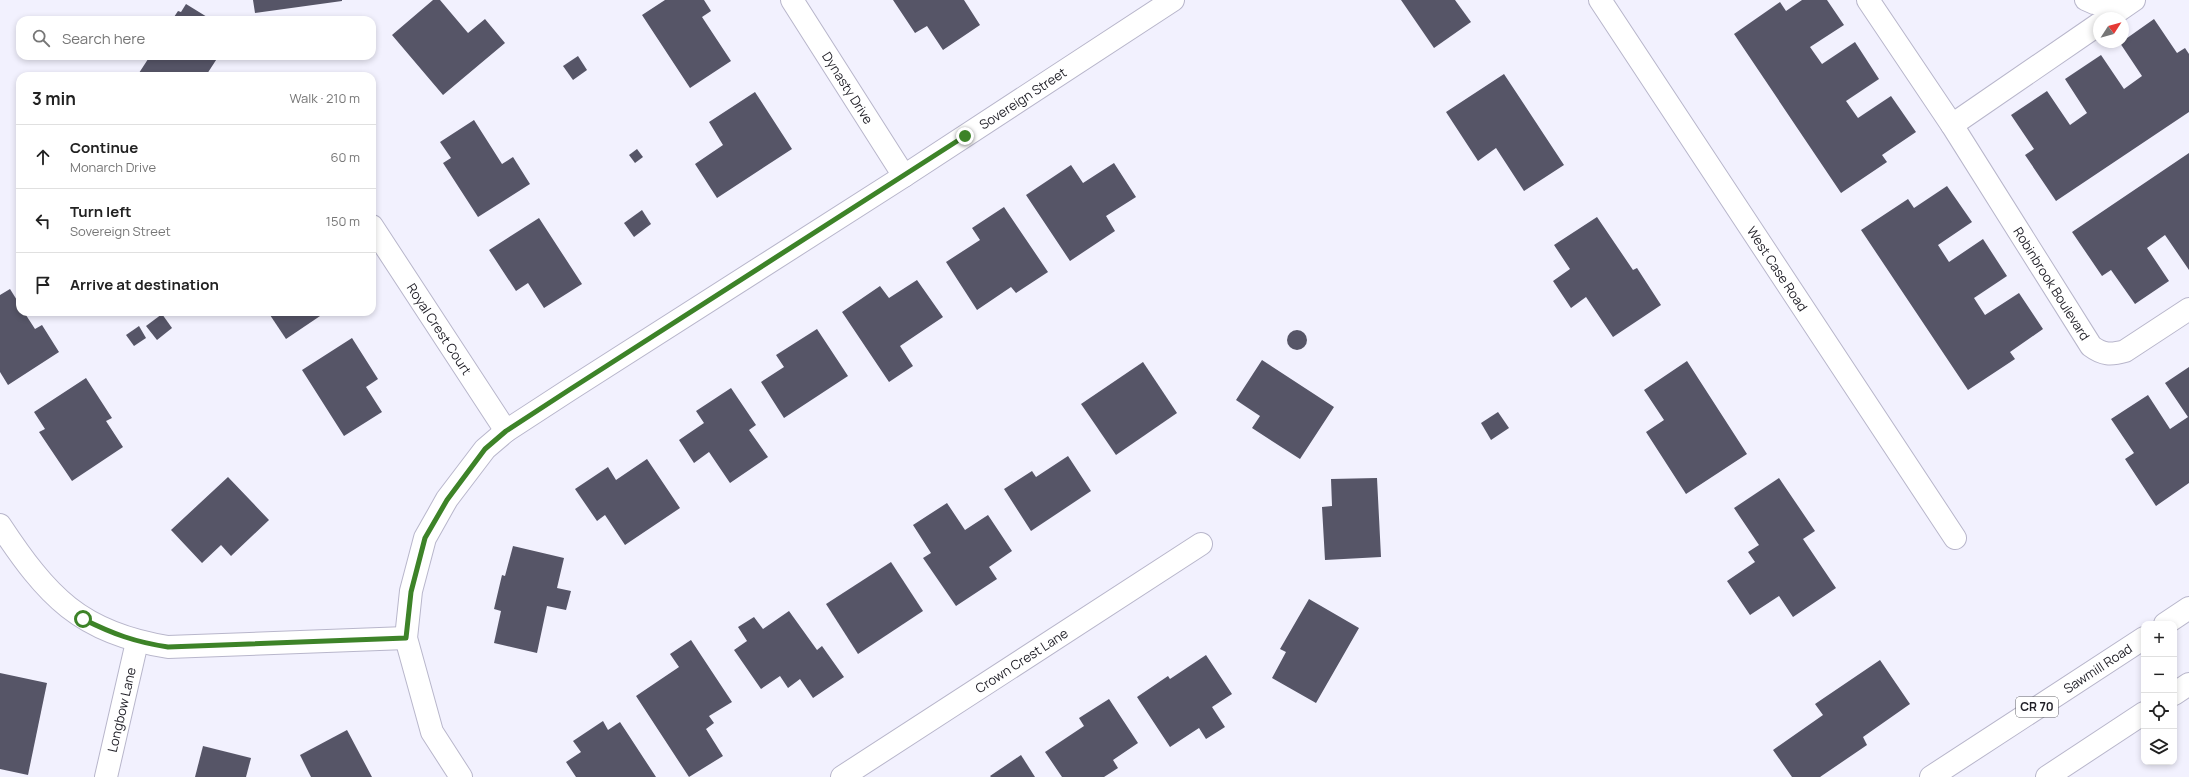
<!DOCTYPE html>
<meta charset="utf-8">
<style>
body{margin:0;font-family:Manrope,sans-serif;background:#f6f6f6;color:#222}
.controls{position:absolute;right:12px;bottom:12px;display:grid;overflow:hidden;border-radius:8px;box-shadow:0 2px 6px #0003}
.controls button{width:36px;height:36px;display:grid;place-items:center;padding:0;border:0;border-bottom:1px solid #e0e0e0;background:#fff;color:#222;font:20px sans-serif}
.compass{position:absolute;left:2093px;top:12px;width:36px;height:36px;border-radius:50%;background:#fff;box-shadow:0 2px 6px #0003;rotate:54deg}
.stop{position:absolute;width:12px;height:12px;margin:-9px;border:3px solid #3d8328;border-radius:50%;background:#fff}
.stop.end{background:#3d8328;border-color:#fff;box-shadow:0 1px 4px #0008}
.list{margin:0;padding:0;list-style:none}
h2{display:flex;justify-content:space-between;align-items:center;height:52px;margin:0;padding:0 16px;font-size:17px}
h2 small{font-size:13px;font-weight:400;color:#767676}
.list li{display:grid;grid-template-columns:26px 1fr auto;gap:12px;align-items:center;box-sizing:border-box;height:64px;padding:0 16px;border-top:1px solid #e0e0e0}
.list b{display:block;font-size:15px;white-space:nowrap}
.list p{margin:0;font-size:13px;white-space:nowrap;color:#767676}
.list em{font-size:13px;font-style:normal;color:#767676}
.icon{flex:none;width:22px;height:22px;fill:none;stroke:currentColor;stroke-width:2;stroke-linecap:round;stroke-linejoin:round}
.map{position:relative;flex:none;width:2189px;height:777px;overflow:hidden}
.search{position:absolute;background:#fff;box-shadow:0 2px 6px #0003;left:16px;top:16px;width:360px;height:44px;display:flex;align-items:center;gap:10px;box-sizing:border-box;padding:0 14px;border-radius:12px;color:#767676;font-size:15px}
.panel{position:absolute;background:#fff;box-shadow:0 2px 6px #0003;left:16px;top:72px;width:360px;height:244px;border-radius:12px}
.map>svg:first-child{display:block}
.building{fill:#565567}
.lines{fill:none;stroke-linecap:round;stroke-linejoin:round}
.lane-casing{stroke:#b8b6cb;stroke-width:22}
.street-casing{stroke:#b8b6cb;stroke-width:24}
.primary-casing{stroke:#b8b6cb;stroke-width:24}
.lane{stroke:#fff;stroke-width:20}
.street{stroke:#fff;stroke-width:22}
.primary{stroke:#fff;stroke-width:22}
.route{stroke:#3d8328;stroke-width:5}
.labels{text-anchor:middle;stroke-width:4;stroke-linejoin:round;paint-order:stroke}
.shield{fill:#fff;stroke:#626267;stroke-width:1}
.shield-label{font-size:12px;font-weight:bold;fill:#1f1e26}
.street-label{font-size:13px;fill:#1f1e26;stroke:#fff}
</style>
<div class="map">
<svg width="2189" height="777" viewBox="0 0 2189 777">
<rect width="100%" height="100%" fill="#f2f1fe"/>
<g class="building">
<path d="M253,0H342V1L255,13Z"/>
<path d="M433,0H440L468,33L485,19L505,43L443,95L392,35Z"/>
<path d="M665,0H704L711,11L702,17L731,61L690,88L642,15Z"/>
<path d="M893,0H964L980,25L943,50L927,26L915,33Z"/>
<path d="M1401,0H1455L1471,22L1434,48Z"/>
<path d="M1802,0H1827L1844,25L1810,47L1822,64L1855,42L1879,79L1846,101L1858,118L1891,96L1916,132L1882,155L1887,162L1841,193L1734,34L1780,2L1786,11Z"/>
<path d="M186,4L212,20H172L178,11L181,12Z"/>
<path d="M2154,19L2177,53L2185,48L2189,54V112L2056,201L2025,155L2034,149L2011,115L2047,91L2070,125L2087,113L2065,79L2101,55L2124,89L2142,76L2120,43Z"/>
<path d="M150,56H215L218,57L207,74L211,76H144L139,73Z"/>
<path d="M578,56L587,70L573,80L563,66Z"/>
<path d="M1504,74L1564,165L1524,191L1496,148L1478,161L1446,112Z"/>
<path d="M755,92L792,149L717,198L695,164L723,145L709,122Z"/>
<path d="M474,120L502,164L513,157L530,184L478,217L443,163L451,158L440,142Z"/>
<path d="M637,149L643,157L635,163L629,155Z"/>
<path d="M2189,153V270L2165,235L2147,248L2169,281L2135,304L2111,270L2102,276L2072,232Z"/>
<path d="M1114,163L1136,197L1106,216L1115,231L1070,261L1026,195L1071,165L1083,183Z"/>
<path d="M1947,186L1972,222L1938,245L1949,262L1983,239L2007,276L1974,298L1985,315L2019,293L2043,329L2010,352L2015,359L1968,390L1861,230L1908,199L1914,208Z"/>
<path d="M1004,207L1048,272L1016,293L1011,287L977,310L946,262L980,240L972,228Z"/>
<path d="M642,210L651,224L634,237L624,223Z"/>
<path d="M1597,217L1633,270L1637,268L1661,305L1613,337L1586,297L1571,308L1553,281L1570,269L1554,245Z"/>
<path d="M539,218L582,284L544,308L528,283L516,291L489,250Z"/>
<path d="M917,280L943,317L900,346L913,366L889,382L842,312L880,286L889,298Z"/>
<path d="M10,289L20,305V312H24L35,329L42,325L59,352L8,385L0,372V295Z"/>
<path d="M268,312H326L286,339Z"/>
<path d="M162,314L172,328L157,340L146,326Z"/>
<path d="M139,326L146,338L134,346L126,335Z"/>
<path d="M817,329L848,376L784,418L761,382L784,367L776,355Z"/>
<circle cx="1297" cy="340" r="10"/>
<path d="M352,338L378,379L366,387L382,412L344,436L302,370Z"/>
<path d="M1262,360L1334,407L1300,459L1252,428L1260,416L1236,400Z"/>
<path d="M1687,361L1747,454L1686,494L1646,432L1664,420L1644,390Z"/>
<path d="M1143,362L1177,413L1116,455L1081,404Z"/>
<path d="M2189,367V483L2156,506L2125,459L2134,453L2111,419L2148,395L2170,429L2188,417L2165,383Z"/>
<path d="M86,378L112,418L106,421L123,447L72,481L39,432L45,429L34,412Z"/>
<path d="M731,388L756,425L749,430L768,457L730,483L709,452L694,463L679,440L704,423L696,411Z"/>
<path d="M1498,412L1509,428L1491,440L1481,423Z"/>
<path d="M1068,456L1091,491L1031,531L1004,489L1032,471L1036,477Z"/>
<path d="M647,459L680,508L625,545L605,515L597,521L575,489L608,467L616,480Z"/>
<path d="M228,477L269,520L231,556L221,545L202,563L171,530Z"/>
<path d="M1377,478L1381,557L1325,560L1322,507L1332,506L1331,479Z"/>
<path d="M1779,478L1815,531L1803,539L1836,588L1793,617L1779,596L1750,615L1727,581L1755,562L1748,552L1759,545L1734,508Z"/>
<path d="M947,503L965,530L988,515L1012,551L989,567L997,579L956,606L923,558L931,553L913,525Z"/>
<path d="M513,546L564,558L557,588L571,591L566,610L547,606L537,653L494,643L501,611L494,609L502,575L505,576Z"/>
<path d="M891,562L923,611L858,654L826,604Z"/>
<path d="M1309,599L1359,628L1316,703L1272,678L1286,652L1280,649Z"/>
<path d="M789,611L817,650L822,646L844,677L813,698L800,679L788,688L780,676L761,689L734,650L747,641L738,627L754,617L763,629Z"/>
<path d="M691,640L732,702L709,716L714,723L706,729L723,756L689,777L636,696L679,667L670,654Z"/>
<path d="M1206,655L1232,694L1212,707L1225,727L1206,739L1199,728L1170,747L1137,697L1168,676L1170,679Z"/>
<path d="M1880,660L1910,704L1863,737L1867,745L1820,777H1792L1773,750L1823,715L1815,704Z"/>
<path d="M0,673L47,683L28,775L0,769Z"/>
<path d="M1109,699L1138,743L1113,760L1118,768L1104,777H1062L1045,752L1084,726L1079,718Z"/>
<path d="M603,721L608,730L620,722L656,777H576L566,762L581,752L573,741Z"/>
<path d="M347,730L372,777H311L300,755Z"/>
<path d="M203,746L251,758L246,777H195Z"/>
<path d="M1021,755L1035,777H991L990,776Z"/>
</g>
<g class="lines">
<g class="lane-casing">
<path id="lane" d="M2085,0L2094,4L2121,9"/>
</g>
<g class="street-casing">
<g id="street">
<path id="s1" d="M792,0L904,176"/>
<path id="s2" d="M1600,0L1955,538"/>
<path id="s3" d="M1868,0L1952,125L2091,346C2103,355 2111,355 2125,351L2189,309"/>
<path d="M2108,18L2134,0"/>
<path d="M1952,125L2099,24"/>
<path id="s4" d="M372,226L506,431"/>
<path d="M0,525C47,596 80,633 168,647L406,638"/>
<path id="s5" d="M106,777L137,642"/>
<path id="s6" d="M461,777L432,732L406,638L411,591L425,538L447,499L485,449L506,431L569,390L904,176L1173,0"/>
<path id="s7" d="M842,777L1201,544"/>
</g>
</g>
<g class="primary-casing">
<g id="primary">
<path d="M2165,624L2189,608"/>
<path d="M2174,694L2189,684"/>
<path id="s8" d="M1931,777L2144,638"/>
<path d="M2047,777L2144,713"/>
</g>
</g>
<use href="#lane" class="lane"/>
<use href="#street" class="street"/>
<use href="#primary" class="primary"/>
</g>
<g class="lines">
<path class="route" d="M83,619C113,634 135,642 168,647L406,638L411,592L425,538L447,500L485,449L506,431L569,390L965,136"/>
</g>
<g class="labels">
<rect class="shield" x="2016" y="697" width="42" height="20" rx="3"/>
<g class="shield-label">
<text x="2037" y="711">CR 70</text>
</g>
<g class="street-label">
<text dy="5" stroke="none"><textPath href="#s1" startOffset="104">Dynasty Drive</textPath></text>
<text dy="5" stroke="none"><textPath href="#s6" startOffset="1003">Sovereign Street</textPath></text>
<text dy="5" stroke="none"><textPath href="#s2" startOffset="322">West Case Road</textPath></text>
<text dy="5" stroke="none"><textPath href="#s3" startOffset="338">Robinbrook Boulevard</textPath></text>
<text dy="5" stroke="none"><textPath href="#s4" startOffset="123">Royal Crest Court</textPath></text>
<text dy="5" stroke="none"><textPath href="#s7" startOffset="214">Crown Crest Lane</textPath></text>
<text dy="5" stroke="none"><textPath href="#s8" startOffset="199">Sawmill Road</textPath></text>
<text dy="5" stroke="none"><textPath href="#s5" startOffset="69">Longbow Lane</textPath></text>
</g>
</g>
</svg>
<div class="controls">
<button>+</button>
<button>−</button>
<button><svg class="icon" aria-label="locate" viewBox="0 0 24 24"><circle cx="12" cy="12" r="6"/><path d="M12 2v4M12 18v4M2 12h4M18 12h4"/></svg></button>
<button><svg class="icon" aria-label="layers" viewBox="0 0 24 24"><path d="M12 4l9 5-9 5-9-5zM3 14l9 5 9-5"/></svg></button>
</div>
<svg class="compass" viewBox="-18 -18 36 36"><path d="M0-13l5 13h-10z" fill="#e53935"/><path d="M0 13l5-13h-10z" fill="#767676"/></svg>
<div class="stop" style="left:83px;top:619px"></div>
<div class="stop end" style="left:965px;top:136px"></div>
<div class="search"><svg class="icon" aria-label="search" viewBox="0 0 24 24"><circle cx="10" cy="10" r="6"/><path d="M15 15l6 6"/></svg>Search here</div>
<section class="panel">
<h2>3 min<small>Walk · 210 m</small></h2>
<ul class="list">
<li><svg class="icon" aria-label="ahead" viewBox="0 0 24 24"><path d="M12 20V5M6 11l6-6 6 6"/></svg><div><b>Continue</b><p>Monarch Drive</p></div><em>60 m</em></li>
<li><svg class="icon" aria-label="left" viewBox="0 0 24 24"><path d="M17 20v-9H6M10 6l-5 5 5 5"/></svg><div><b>Turn left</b><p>Sovereign Street</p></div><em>150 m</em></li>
<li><svg class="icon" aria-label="arrive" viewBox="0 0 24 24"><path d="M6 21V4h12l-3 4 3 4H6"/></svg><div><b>Arrive at destination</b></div></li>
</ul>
</section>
</div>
